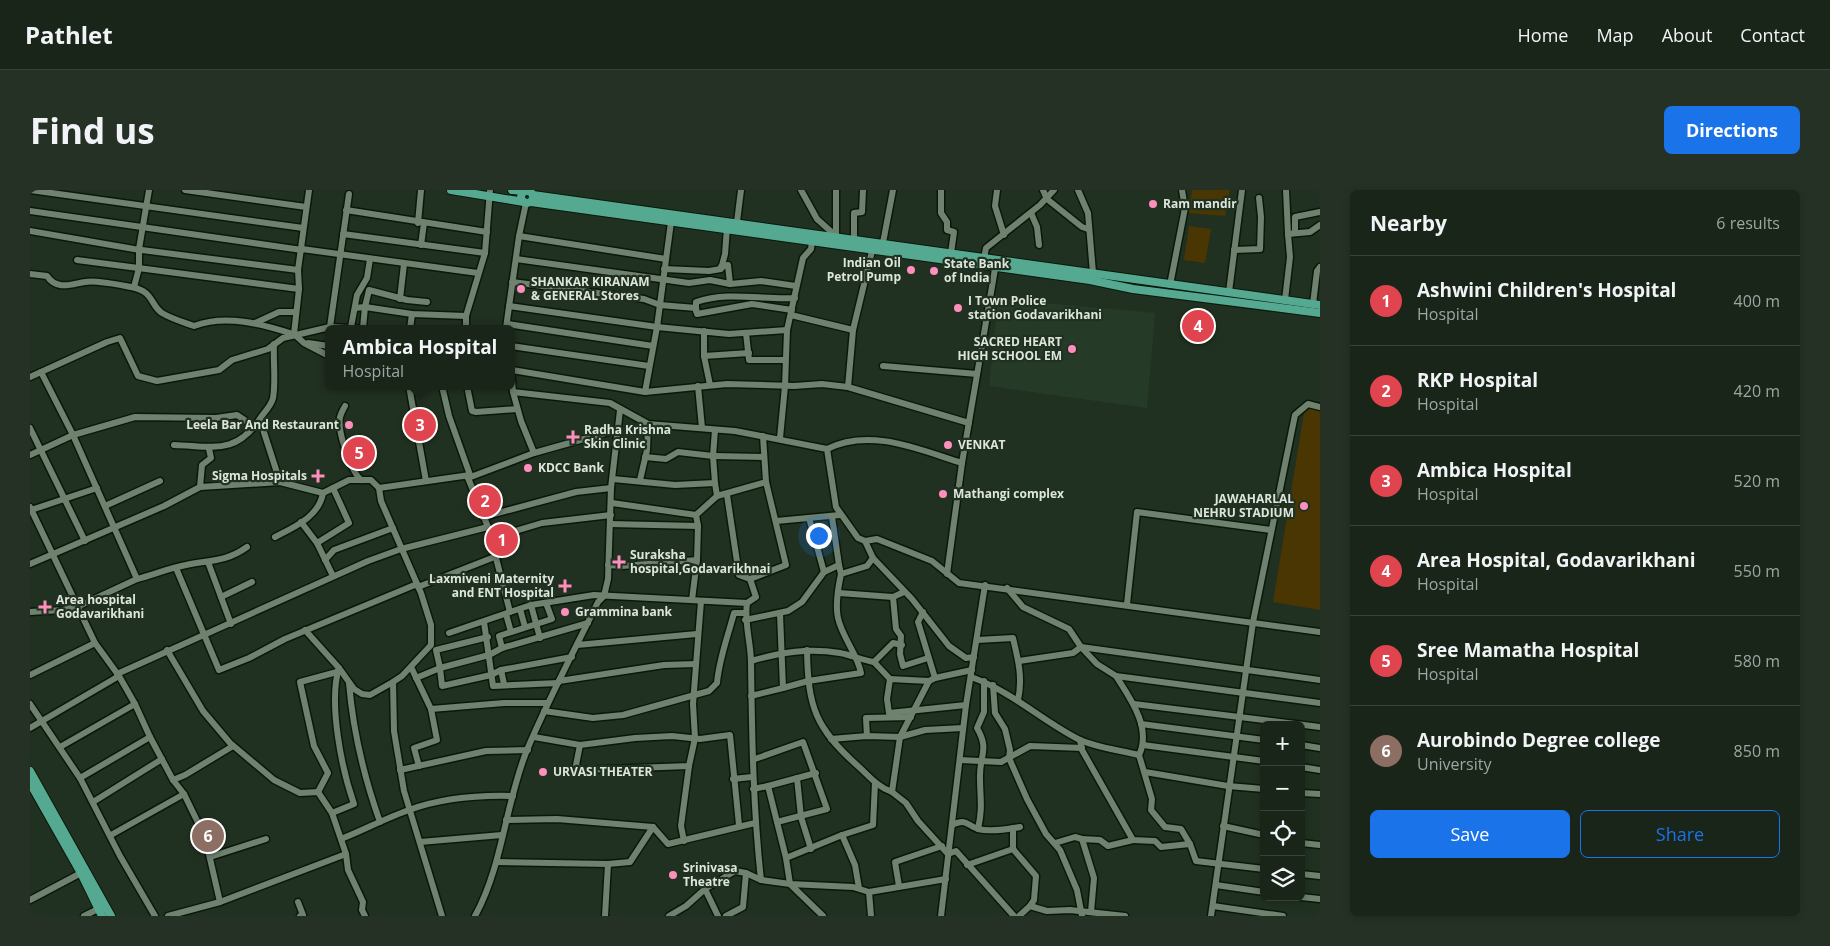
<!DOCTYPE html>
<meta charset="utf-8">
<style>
body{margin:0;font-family:"Open Sans",sans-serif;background:#263126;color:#f1f3f6}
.controls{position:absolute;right:15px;bottom:15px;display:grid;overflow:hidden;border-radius:8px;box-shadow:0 2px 8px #0003}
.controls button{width:45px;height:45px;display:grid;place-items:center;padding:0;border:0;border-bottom:1px solid #374238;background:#192519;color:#f1f3f6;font:25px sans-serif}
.you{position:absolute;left:788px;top:345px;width:18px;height:18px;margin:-12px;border:4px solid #fff;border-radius:50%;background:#1a73e8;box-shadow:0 0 0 8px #1a73e833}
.badge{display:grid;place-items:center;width:32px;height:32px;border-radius:50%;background:#1a73e8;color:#fff;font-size:16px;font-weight:700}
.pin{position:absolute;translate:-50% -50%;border:2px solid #fff;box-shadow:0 1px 5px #0006}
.popup{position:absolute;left:295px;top:135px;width:190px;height:65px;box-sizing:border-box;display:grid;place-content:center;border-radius:8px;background:#192519;filter:drop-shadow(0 1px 4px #0005);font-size:16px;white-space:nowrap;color:#9fa5a2}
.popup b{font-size:19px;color:#f1f3f6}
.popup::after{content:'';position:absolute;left:50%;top:100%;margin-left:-10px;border:10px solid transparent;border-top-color:#192519}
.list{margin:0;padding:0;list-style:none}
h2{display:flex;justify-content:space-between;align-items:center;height:65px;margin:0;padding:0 20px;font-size:21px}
h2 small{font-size:16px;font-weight:400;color:#9fa5a2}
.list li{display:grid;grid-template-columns:32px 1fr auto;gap:15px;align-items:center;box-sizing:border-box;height:90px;padding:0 20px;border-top:1px solid #374238}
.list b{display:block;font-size:19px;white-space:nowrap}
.list p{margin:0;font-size:16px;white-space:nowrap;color:#9fa5a2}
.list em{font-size:16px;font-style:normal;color:#9fa5a2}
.actions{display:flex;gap:10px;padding:15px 20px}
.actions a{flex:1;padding:11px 0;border:1px solid #1a73e8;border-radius:8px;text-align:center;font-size:18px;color:#1a73e8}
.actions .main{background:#1a73e8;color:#fff}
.icon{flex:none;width:28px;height:28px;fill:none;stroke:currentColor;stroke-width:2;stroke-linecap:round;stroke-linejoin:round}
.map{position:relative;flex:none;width:1290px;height:726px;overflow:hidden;border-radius:8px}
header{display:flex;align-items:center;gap:30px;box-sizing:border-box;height:70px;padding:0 25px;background:#192519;border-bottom:1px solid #374238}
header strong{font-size:24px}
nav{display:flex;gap:28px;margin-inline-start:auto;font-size:18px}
.intro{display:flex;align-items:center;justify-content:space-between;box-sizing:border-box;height:120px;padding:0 30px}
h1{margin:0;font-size:35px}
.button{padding:12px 22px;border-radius:8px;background:#1a73e8;color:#fff;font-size:18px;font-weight:700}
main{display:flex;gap:30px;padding:0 30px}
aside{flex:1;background:#192519;border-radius:8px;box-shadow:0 2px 8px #0003}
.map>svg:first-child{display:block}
.built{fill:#263b27}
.green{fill:#4a3603}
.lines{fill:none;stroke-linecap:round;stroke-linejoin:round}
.minor-casing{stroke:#0a180a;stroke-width:9}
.major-casing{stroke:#0a180a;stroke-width:10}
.minor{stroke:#6f816f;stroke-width:6}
.major{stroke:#55a991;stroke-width:8}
.poi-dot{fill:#fe8ebc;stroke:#213121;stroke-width:2}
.labels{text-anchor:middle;stroke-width:4.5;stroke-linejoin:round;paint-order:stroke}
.poi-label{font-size:12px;font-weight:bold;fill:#dce6dc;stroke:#213121;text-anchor:start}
</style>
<header>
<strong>Pathlet</strong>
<nav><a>Home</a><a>Map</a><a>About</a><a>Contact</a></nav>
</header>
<div class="intro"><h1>Find us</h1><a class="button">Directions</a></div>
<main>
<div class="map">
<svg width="1290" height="726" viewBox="0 0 1290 726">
<rect width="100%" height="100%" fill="#213121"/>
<path class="built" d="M968,109L1125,123L1117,218L959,196Z"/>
<g class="green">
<path d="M1162,0H1200L1195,26L1159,23Z"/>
<path d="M1159,36L1181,39L1175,73L1154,70Z"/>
<path d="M1275,217L1290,219V420L1243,412Z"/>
</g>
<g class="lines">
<g class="minor-casing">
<g id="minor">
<path d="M0,0L273,38"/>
<path d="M155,0L276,17"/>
<path d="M279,0L268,80L269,99L264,144L274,153L299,166"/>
<path d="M771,0L787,29L806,46"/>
<path d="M806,0V43"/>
<path d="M911,0V23L917,32V40L924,42L921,63"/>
<path d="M967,0L965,16L974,45"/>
<path d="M1013,0L1017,9L1052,37L1058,39"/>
<path d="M1048,0L1058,23L1063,83"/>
<path d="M1256,0L1258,44"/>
<path d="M316,20L457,42"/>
<path d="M0,21L272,60"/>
<path d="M1001,23L1007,37L1009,55"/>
<path d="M707,32L711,0"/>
<path d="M388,33L391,0"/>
<path d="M0,41L104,59L268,80"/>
<path d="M1265,43V27L1290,22"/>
<path d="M313,44L455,63"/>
<path d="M489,46L636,69"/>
<path d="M824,49V23L832,22L833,0"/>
<path d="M391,55L394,33"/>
<path d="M843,57L823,140L818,197L939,233"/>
<path d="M852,58L863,0"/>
<path d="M272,59L448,83"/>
<path d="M1204,60L1230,59L1231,27L1229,8"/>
<path d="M954,68L956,58L1010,15L1024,0"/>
<path d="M486,69L659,93L680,90L700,94L731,91L766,96"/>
<path d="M47,70L269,99"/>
<path d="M691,77L698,75L700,94"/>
<path d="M634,79L679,81L691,79L695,64L697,38"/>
<path d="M0,84L17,86C27,101 42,94 55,92C66,90 90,95 101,97C124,101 120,115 132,123C142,129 153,132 164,136C196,124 232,134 263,144"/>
<path d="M482,92L614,109L630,115L666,118L667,124L722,114L762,120"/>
<path d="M1140,95L1155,18L1152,0"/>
<path d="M104,97L109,78V59L119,0"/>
<path d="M1199,102L1212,0"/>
<path d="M370,109L374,74"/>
<path d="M1255,110L1260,67L1258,44L1280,42L1290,35"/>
<path d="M1283,114L1287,81L1290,77"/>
<path d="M479,116L627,137L699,144L757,140"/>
<path d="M325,118L335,117L382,124L436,126"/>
<path d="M666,121V112C699,101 731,110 765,108"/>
<path d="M761,125L823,140"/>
<path d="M225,133L249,122H266"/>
<path d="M477,134L623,156"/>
<path d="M300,137L336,139"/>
<path d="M321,137L327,105L337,88L340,69"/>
<path d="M333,138L335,117L339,100L377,110L397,112"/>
<path d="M476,138L489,46L496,13"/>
<path d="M380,139L382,124"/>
<path d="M436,139V126L455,63L460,0"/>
<path d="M674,141V166L719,163"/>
<path d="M716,143L719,170H755"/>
<path d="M278,153L299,156"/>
<path d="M481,156L619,176"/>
<path d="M674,166L680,195"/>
<path d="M853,176L947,184"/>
<path d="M481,180L483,202L580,213L618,234L705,241L797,259L806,317L828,348L835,351L847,349L902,371L929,393L1290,442"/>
<path d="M482,180L615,202L697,194L764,196L792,194L818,197"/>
<path d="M11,182L77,152L90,148L108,186L127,191L189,180L202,170L238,159L253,148L300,137L319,4"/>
<path d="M0,187L11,182L43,245L107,389L49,416L33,420L0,422"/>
<path d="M379,196L396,291"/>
<path d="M412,196L419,226L440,285L438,288L458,337L480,422L501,415L564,405L717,413C714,434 721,452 721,473C722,546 723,617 731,690L760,694L793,726"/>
<path d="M668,196L672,238"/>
<path d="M438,201L442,221L446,222L487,219"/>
<path d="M615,202L627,137L641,32"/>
<path d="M315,216C313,220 311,223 310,227C307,241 321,281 331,290"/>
<path d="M230,230L250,292"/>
<path d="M0,238L55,351"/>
<path d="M750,248L755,196L757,140L773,68L781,59L782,51"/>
<path d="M144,255C182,256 206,266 231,227C235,222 242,214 243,208C246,192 243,171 244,154"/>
<path d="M797,259C840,237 890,260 932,273"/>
<path d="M504,263L586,240"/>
<path d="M0,265L43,245L105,227L186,228L207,225L225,237"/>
<path d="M684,266L734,267"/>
<path d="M615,267L636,269L648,262L683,266"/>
<path d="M438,288L504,263L491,231L483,202"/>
<path d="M583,289L645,295L685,293L683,266L685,240"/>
<path d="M610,290L617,260L618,234"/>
<path d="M685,293L687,306L736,292L733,246"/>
<path d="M170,297L172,275L181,268L179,259"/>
<path d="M349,298L351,311L391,403L401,435V455L372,486L363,492L364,541L374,601L412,726"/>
<path d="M697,305L709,385L720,389"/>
<path d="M75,316L130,291"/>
<path d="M0,317L65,453L89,486L105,514L120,547L143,590L154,604L175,647L190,712L316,664"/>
<path d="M1,320L67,298"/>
<path d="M666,325L687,306"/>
<path d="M453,327L546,302L581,298"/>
<path d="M802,327L809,375"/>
<path d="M779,328L794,382"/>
<path d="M746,331L810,325"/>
<path d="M271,332L287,353L303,386"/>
<path d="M580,334L668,336"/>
<path d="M245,347C264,337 289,327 293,303"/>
<path d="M462,348L512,333L581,325"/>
<path d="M287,353L319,333L303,298"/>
<path d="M843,368L882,409L919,456L936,468L944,467"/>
<path d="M295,370L304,360L363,338"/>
<path d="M178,372L201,434"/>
<path d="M0,374L134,316L170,297L250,292L293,303L319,290H341L349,298L440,285"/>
<path d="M578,375L592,376L667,370L668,336L666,325L582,313"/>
<path d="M146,378L189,480L219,468L255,449L387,394"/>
<path d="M917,384L932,273L966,73"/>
<path d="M107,389C123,385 139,378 156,375C180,370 196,372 217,357"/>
<path d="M388,397L467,366"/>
<path d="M977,398L993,417L1039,439L1051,457L1043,463L989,471"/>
<path d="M809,403L863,407L874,402"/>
<path d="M191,407L222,392"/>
<path d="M863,407L866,439L871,446L870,464L873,476L898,468"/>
<path d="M662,410L667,370"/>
<path d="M717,413L726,407L720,389L756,375L736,292"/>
<path d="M1097,414L1107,322L1241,340"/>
<path d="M501,415L510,448"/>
<path d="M490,419L495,437"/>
<path d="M476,424L481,442"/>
<path d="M715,430L758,421L772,412L794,382L809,375L811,384L837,376L843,368L835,351"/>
<path d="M454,432L463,496L528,493"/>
<path d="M275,440L309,478L324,499L332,504L340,505L363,492"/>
<path d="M419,443L480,422"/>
<path d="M458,447L406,460L410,478L459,465L472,458L558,433"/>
<path d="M947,450L983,448C988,469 993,488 988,510"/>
<path d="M547,455L667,444"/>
<path d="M1051,457L1067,474L1086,486L1290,513"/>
<path d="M1051,457L1290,490"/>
<path d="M472,458L469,446L522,429L516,413"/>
<path d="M137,460L173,521L200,553L244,590L270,603L288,602L302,623L316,664L318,680L333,712L332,720L335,726"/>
<path d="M777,460C778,517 785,538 829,577C840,587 848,597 862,602L870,547L899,491L905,488L888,432L893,422"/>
<path d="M721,471C752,462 778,458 810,463C821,465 832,470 844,472L863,453L872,455"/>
<path d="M844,472L860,489"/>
<path d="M381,477L401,519L407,550L384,558L389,576"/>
<path d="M471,480L474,494"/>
<path d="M87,484L338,371L371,359L458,337"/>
<path d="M0,485L65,453"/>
<path d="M1086,486C1100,508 1122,538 1109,565L1122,609L1121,620L1135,637L1151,639L1160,654L1166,671L1234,679"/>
<path d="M941,487C981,501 1011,530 1048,549C1066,558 1090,560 1109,565"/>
<path d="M386,488L410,478L412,496L461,485L471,480L542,467"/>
<path d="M905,488L942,480"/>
<path d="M529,491L634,475L666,474"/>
<path d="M899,491L860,489L857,509L859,523L936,515"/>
<path d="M319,493C323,541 334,587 350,632"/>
<path d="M963,495L965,523L975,539L980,560L979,568L997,609L1016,644L1030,660L1047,700L1052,726"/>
<path d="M753,498L778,491L831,483C827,463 812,447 808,428C805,414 808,398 811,384"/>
<path d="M721,506L753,498L750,424"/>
<path d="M0,514L50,588L90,666L125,726"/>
<path d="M1104,514L1290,537"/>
<path d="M401,519L474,513H517"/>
<path d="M514,521L563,528L593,525L679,501L687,493C689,469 698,446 704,423H715"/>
<path d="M1111,534L1234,550"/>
<path d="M0,538L89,486"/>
<path d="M837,546L836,528L881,527"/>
<path d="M504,547L550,555L605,548L642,546L670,549L700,545L709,635"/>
<path d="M801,549L837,546L870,547L895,540L933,538"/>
<path d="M1050,550L1052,560L1103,650L1125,651L1131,657L1160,654"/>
<path d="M550,555L546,575L550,580L659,576L665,548L663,514L671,411"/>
<path d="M1113,555L1234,571"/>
<path d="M1271,555L1290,558"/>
<path d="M30,557L105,514"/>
<path d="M725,569L773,552L797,619L747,632"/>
<path d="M930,570L971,572L1000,556L1052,558"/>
<path d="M1271,577L1290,580"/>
<path d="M370,580L456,561L498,560"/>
<path d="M1115,582L1198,596L1234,599"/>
<path d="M50,588L120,547"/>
<path d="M767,588L771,627L781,659"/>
<path d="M703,589L722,587"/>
<path d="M143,590L155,585L203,556"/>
<path d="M738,596L786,583"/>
<path d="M723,599L738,596L756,668"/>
<path d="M288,602L298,583L284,556L270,492L307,482"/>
<path d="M862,602L876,613L888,631L918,664L926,661L984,726"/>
<path d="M1271,603L1290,604"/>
<path d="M63,612L132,569"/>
<path d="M302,623L324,614C312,580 298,513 309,478"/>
<path d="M476,630L527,629L623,637L600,672L578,674"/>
<path d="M922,635C937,628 936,635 948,639C960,642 979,639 990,637"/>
<path d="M1193,636L1234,645"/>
<path d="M623,637L638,654L725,633"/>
<path d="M983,638V659L1006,686L1004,710L1000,716"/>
<path d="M948,639C953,617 950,608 950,588C949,566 960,560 947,538L954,522V491"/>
<path d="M81,645L154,604"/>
<path d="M812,645L843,635L845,593"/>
<path d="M311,649C334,640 356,628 379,620C412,608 448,605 483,606"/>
<path d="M654,651L651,636L659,576"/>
<path d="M390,652L472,645"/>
<path d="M1025,653L1045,647L1052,649"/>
<path d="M1271,653L1290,655"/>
<path d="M180,667L236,649"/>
<path d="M467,672L578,674L575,726"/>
<path d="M937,675L983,659"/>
<path d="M1271,684L1290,686"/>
<path d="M1186,695L1234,702"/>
<path d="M869,696L865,672L912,656"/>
<path d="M829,698L825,675L812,645L756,668L760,694L823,697L839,702L916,689"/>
<path d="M675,699L688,726"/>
<path d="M839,702L841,726"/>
<path d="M1271,707L1290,709"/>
<path d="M0,710L51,683"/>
<path d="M268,712L273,725L270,726"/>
<path d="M1183,716L1253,726"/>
<path d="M1061,722L1064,688L1052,649L1070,650L1078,656L1103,650"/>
<path d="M54,726L68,719"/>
<path d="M138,726L190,712"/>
<path d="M445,726C473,675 475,614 497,560C518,510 544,461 568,412L574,406L578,389L581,298L590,220"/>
<path d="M639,726L656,716L675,699L705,681L716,683L731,690"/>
<path d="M696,726L713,717L716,683"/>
<path d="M911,726L936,515L955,395"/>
<path d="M989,726L1000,716L1017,721L1040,720L1095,726"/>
<path d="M1181,726L1223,432L1265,225L1278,214L1290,217"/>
</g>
</g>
<g class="major-casing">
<g id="major">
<path d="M421,0L494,12"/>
<path d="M482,0L494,1"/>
<circle cx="497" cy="7" r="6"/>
<path d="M503,5L1290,115"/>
<path d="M501,12L1060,90L1103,99L1290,123"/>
<path d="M0,581L81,726"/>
<path d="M0,593L51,683L72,726"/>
</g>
</g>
<use href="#minor" class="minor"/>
<use href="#major" class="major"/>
</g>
<g class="poi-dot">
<circle cx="1123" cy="14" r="5"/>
<circle cx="881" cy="80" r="5"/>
<circle cx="904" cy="81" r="5"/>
<circle cx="491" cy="99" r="5"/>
<circle cx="928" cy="118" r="5"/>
<circle cx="1042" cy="159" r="5"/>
<circle cx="319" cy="235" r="5"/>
<path d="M540.5 239.5h5v5h5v5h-5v5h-5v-5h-5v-5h5z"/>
<circle cx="918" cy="255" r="5"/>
<circle cx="498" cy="278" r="5"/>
<path d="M285.5 278.5h5v5h5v5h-5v5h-5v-5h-5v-5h5z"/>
<circle cx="913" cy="304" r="5"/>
<circle cx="1274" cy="316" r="5"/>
<path d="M586.5 364.5h5v5h5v5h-5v5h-5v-5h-5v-5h5z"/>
<path d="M532.5 388.5h5v5h5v5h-5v5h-5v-5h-5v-5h5z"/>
<path d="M12.5 409.5h5v5h5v5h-5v5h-5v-5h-5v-5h5z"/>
<circle cx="535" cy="422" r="5"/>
<circle cx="513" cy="582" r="5"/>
<circle cx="643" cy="685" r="5"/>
</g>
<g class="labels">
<g class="poi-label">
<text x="1133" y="18">Ram mandir</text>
<text x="871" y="77" text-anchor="end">Indian Oil<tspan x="871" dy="14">Petrol Pump</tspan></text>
<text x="914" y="78">State Bank<tspan x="914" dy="14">of India</tspan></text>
<text x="501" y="96">SHANKAR KIRANAM<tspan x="501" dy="14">&amp; GENERAL Stores</tspan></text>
<text x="938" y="115">I Town Police<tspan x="938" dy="14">station Godavarikhani</tspan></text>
<text x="1032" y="156" text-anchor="end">SACRED HEART<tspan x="1032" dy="14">HIGH SCHOOL EM</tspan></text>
<text x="309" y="239" text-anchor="end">Leela Bar And Restaurant</text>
<text x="554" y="244">Radha Krishna<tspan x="554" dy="14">Skin Clinic</tspan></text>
<text x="928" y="259">VENKAT</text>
<text x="508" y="282">KDCC Bank</text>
<text x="277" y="290" text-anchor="end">Sigma Hospitals</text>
<text x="923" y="308">Mathangi complex</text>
<text x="1264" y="313" text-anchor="end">JAWAHARLAL<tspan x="1264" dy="14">NEHRU STADIUM</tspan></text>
<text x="600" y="369">Suraksha<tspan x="600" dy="14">hospital,Godavarikhnai</tspan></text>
<text x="524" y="393" text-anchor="end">Laxmiveni Maternity<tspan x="524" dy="14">and ENT Hospital</tspan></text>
<text x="26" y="414">Area hospital<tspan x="26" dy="14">Godavarikhani</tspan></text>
<text x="545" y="426">Grammina bank</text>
<text x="523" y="586">URVASI THEATER</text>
<text x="653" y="682">Srinivasa<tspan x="653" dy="14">Theatre</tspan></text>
</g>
</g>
</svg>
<div class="controls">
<button>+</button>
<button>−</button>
<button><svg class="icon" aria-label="locate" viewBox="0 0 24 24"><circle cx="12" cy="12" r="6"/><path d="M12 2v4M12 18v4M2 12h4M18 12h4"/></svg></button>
<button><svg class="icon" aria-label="layers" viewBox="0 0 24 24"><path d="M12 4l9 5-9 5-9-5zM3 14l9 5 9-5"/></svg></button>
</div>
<div class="you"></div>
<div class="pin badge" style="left:472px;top:350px;background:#e0444e">1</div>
<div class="pin badge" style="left:455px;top:311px;background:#e0444e">2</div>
<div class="pin badge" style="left:390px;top:235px;background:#e0444e">3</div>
<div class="popup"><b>Ambica Hospital</b>Hospital</div>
<div class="pin badge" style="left:1168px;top:136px;background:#e0444e">4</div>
<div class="pin badge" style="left:329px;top:263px;background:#e0444e">5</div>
<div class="pin badge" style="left:178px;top:646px;background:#8d6e63">6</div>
</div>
<aside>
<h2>Nearby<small>6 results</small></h2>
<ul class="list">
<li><span class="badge" style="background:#e0444e">1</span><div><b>Ashwini Children's Hospital</b><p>Hospital</p></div><em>400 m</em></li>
<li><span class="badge" style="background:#e0444e">2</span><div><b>RKP Hospital</b><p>Hospital</p></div><em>420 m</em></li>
<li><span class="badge" style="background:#e0444e">3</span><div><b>Ambica Hospital</b><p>Hospital</p></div><em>520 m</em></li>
<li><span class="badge" style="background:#e0444e">4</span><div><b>Area Hospital, Godavarikhani</b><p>Hospital</p></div><em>550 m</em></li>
<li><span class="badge" style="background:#e0444e">5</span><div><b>Sree Mamatha Hospital</b><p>Hospital</p></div><em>580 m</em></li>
<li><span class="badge" style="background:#8d6e63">6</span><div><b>Aurobindo Degree college</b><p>University</p></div><em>850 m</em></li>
</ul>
<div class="actions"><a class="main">Save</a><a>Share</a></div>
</aside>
</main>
